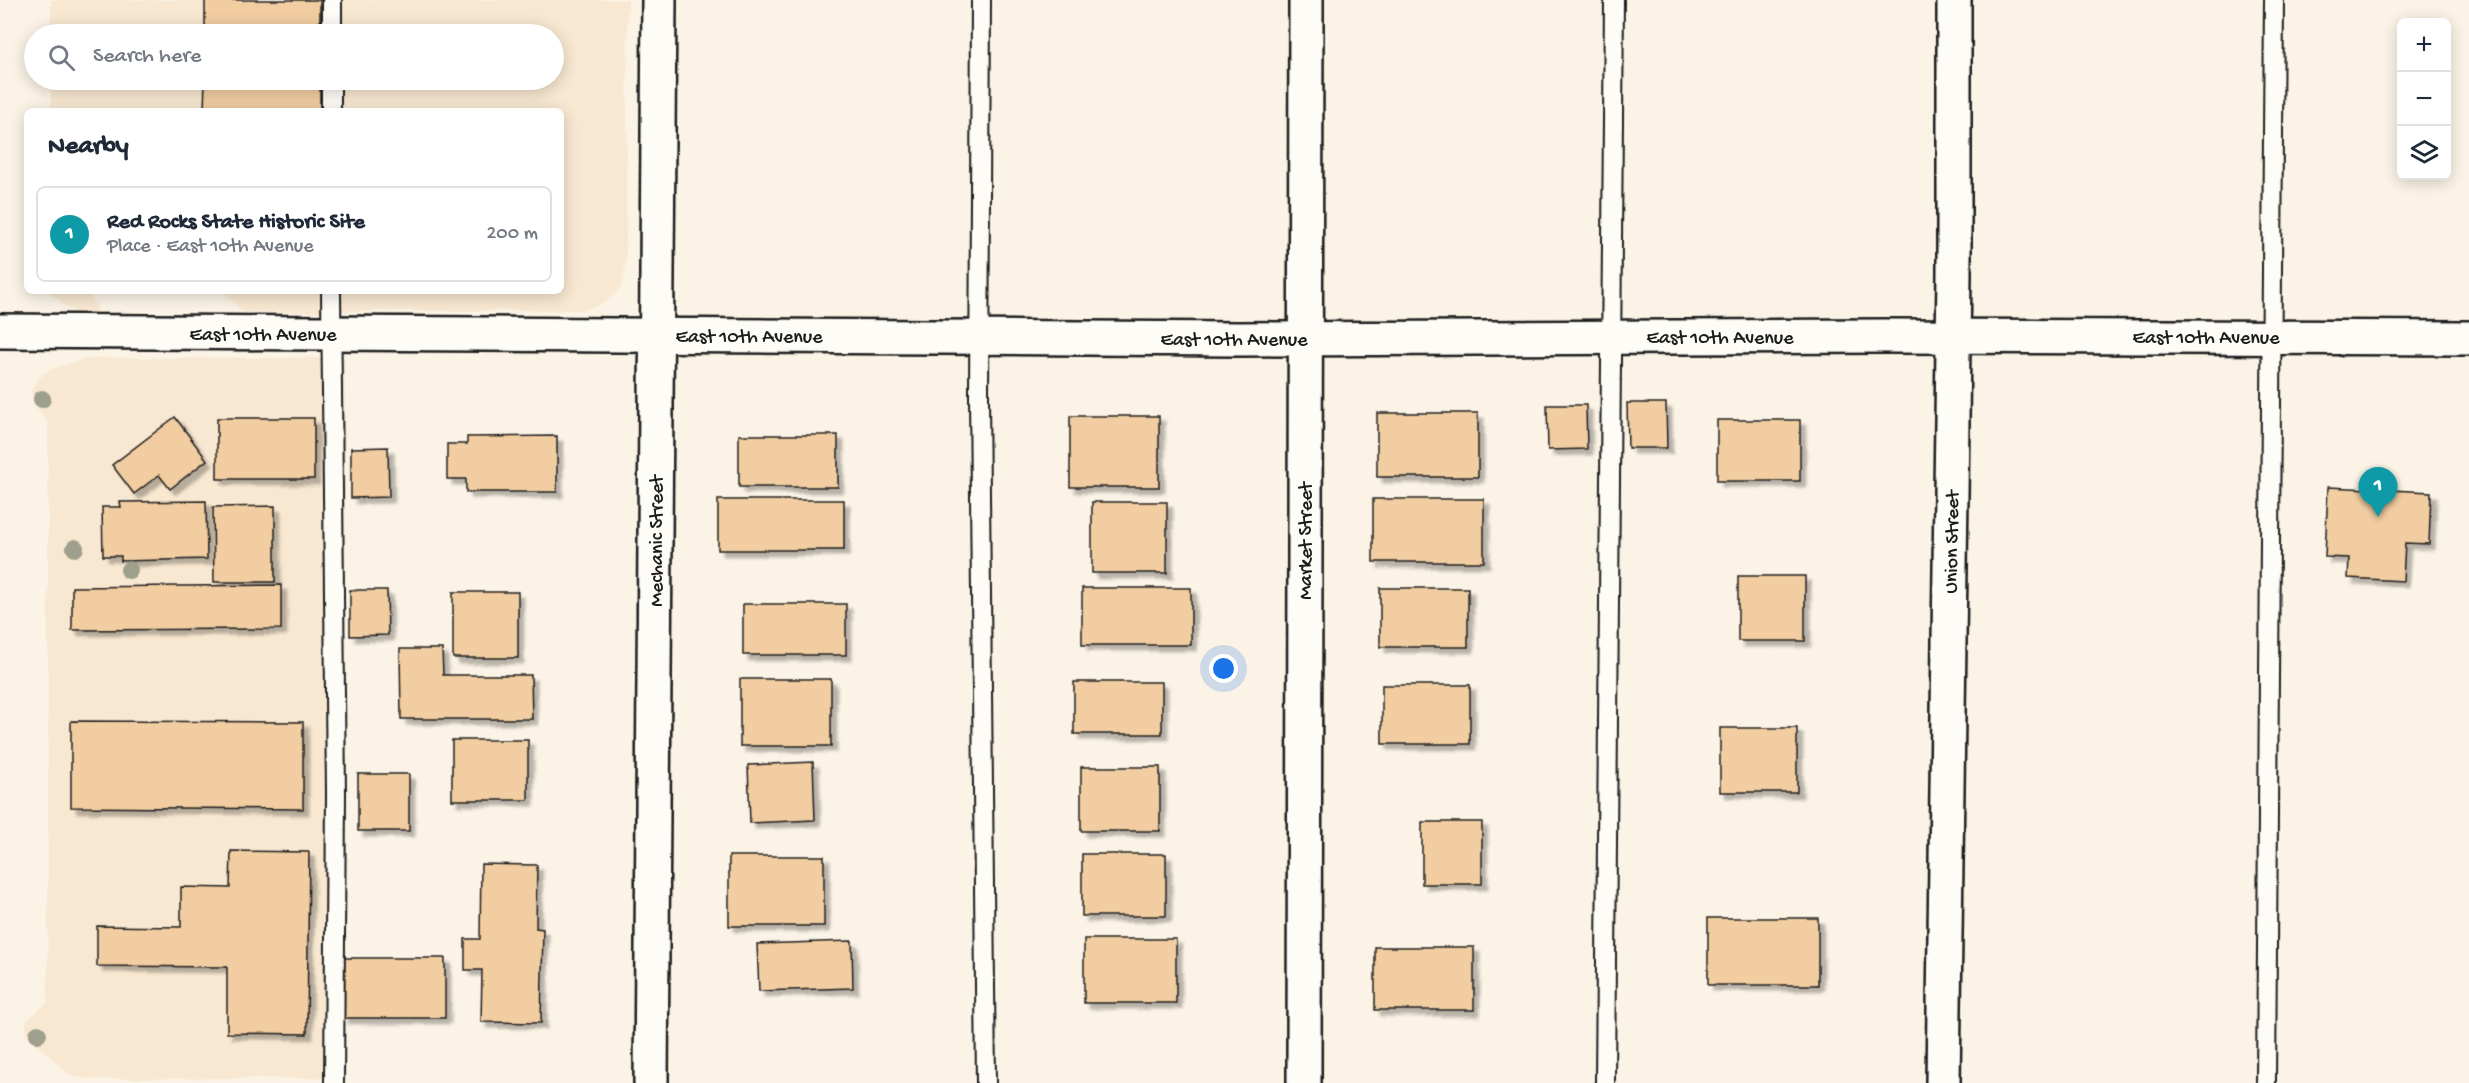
<!DOCTYPE html>
<meta charset="utf-8">
<style>
body{margin:0;font-family:"Gochi Hand",sans-serif;background:#f6f6f7;color:#1f2937}
.controls{position:absolute;right:18px;top:18px;display:grid;overflow:hidden;border-radius:9px;box-shadow:0 3px 15px #0003}
.controls button{width:54px;height:54px;display:grid;place-items:center;padding:0;border:0;border-bottom:2px solid #e0e1e3;background:#fff;color:#1f2937;font:30px sans-serif}
.you{position:absolute;left:1224px;top:669px;width:21px;height:21px;margin:-15px;border:4px solid #fff;border-radius:50%;background:#1a73e8;box-shadow:0 0 0 9px #1a73e833}
.badge{display:grid;place-items:center;width:39px;height:39px;border-radius:50%;background:#b45309;color:#fff;font-size:20px;font-weight:700}
.pin{position:absolute;translate:-50% -50px;filter:drop-shadow(0 2px 3px #0008)}
.pin::after{content:'';position:absolute;top:32px;width:21px;height:18px;background:inherit;clip-path:polygon(0 0,100% 0,50% 100%)}
.list{margin:0;padding:0;list-style:none}
h2{display:flex;justify-content:space-between;align-items:center;height:78px;margin:0;padding:0 24px;font-size:26px}
h2 small{font-size:20px;font-weight:400;color:#747a83}
.list li{display:grid;grid-template-columns:39px 1fr auto;gap:18px;align-items:center;box-sizing:border-box;height:96px;margin:0 12px 12px;padding:0 12px;border:2px solid #e0e1e3;border-radius:9px}
.list b{display:block;font-size:22px;white-space:nowrap}
.list p{margin:0;font-size:20px;white-space:nowrap;color:#747a83}
.list em{font-size:20px;font-style:normal;color:#747a83}
.icon{flex:none;width:33px;height:33px;fill:none;stroke:currentColor;stroke-width:2;stroke-linecap:round;stroke-linejoin:round}
.map{position:relative;flex:none;width:2469px;height:1083px;overflow:hidden}
.search{position:absolute;background:#fff;box-shadow:0 3px 15px #0003;left:24px;top:24px;width:540px;height:66px;display:flex;align-items:center;gap:15px;box-sizing:border-box;padding:0 21px;border-radius:33px;color:#747a83;font-size:22px}
.panel{position:absolute;background:#fff;box-shadow:0 3px 15px #0003;left:24px;top:108px;width:540px;height:186px;border-radius:9px}
.map>svg:first-child{display:block}
.built{fill:#f8e8d1}
.building{fill:#f1cda1;stroke:#1c1c1c;stroke-width:1.5;filter:url(#shadow)}
.lines{fill:none;stroke-linecap:round;stroke-linejoin:round}
.service-casing{stroke:#1c1c1c;stroke-width:22}
.minor-casing{stroke:#1c1c1c;stroke-width:38}
.tertiary-casing{stroke:#1c1c1c;stroke-width:38}
.service{stroke:#fdfcf7;stroke-width:18}
.minor{stroke:#fdfcf7;stroke-width:33}
.tertiary{stroke:#fdfcf7;stroke-width:33}
.tree{fill:#9e9f8c}
.labels{text-anchor:middle;stroke-width:4.5;stroke-linejoin:round;paint-order:stroke}
.street-label{font-size:20px;fill:#1c1c1c;stroke:#fdfcf7}
</style>
<div class="map">
<svg width="2469" height="1083" viewBox="0 0 2469 1083">
<defs>
<filter id="shadow"><feDropShadow dx="5.5" dy="5.5" stdDeviation="1.5" flood-color="#0004"/></filter>
</defs>
<rect width="100%" height="100%" fill="#fbf3e6"/>
<filter id="ink" filterUnits="userSpaceOnUse"><feTurbulence type="fractalNoise" baseFrequency=".0167" numOctaves="2"/><feDisplacementMap in="SourceGraphic" scale="12" xChannelSelector="R" yChannelSelector="G"/><feConvolveMatrix kernelMatrix="1 2 1 2 8 2 1 2 1" color-interpolation-filters="sRGB"/></filter>
<g filter="url(#ink)">
<g class="built">
<path d="M51,0H628L626,261L623,282L619,290L606,302L585,310L242,312L223,291H561V111H51V80H554V34H51Z"/>
<path d="M48,291H86L97,306V310L93,313L76,312L67,308Z"/>
<path d="M98,358H345V1078L85,1079L69,1074L26,1034V1021L48,1002V422L33,403L31,390L42,375L53,368L81,360Z"/>
</g>
<g class="building">
<rect x="205" y="0" width="115" height="34"/>
<path d="M205,80H320V111H204Z"/>
<path d="M1627,403H1666L1667,448H1628Z"/>
<path d="M1547,405H1586L1587,449L1548,450Z"/>
<rect x="1377" y="413" width="101" height="64"/>
<rect x="1070" y="416" width="89" height="71"/>
<path d="M175,417L207,460L170,489L159,475L134,494L112,465Z"/>
<rect x="217" y="418" width="97" height="61"/>
<rect x="1717" y="420" width="83" height="61"/>
<rect x="739" y="435" width="99" height="52"/>
<path d="M557,436V492H466V479H447V444H467V437Z"/>
<path d="M388,447L389,497L351,498V448Z"/>
<path d="M2328,487L2431,492L2429,544L2405,543L2403,581L2348,578L2349,558L2325,557Z"/>
<rect x="1373" y="499" width="111" height="63"/>
<rect x="718" y="500" width="126" height="50"/>
<path d="M206,501L207,559L121,561V556H103L102,507H121L120,502Z"/>
<rect x="1092" y="502" width="75" height="71"/>
<path d="M275,506V582H214L213,507Z"/>
<rect x="1738" y="576" width="67" height="65"/>
<path d="M281,585V629L72,630V587Z"/>
<rect x="1082" y="588" width="109" height="57"/>
<rect x="1380" y="588" width="88" height="59"/>
<path d="M350,590H387L388,635L350,636Z"/>
<rect x="453" y="592" width="65" height="66"/>
<rect x="743" y="604" width="103" height="51"/>
<path d="M400,649H442L443,675H531L532,719H401Z"/>
<rect x="740" y="679" width="91" height="67"/>
<rect x="1074" y="682" width="88" height="52"/>
<rect x="1382" y="685" width="88" height="59"/>
<path d="M71,721L303,722V809L71,807Z"/>
<rect x="1720" y="728" width="77" height="64"/>
<rect x="452" y="740" width="76" height="60"/>
<path d="M813,762L815,820L750,823L748,765Z"/>
<rect x="1081" y="767" width="79" height="64"/>
<rect x="358" y="774" width="51" height="57"/>
<rect x="1422" y="822" width="60" height="62"/>
<path d="M231,851L309,852L307,1034L227,1033V967L97,966V926L181,927V887L230,888Z"/>
<rect x="1082" y="854" width="84" height="62"/>
<rect x="729" y="856" width="95" height="70"/>
<path d="M481,864L537,865L536,928L543,929L541,1023L481,1022L482,970H465V939H480Z"/>
<rect x="1708" y="918" width="110" height="67"/>
<rect x="1084" y="939" width="92" height="64"/>
<path d="M852,941L853,988L759,991L757,944Z"/>
<rect x="1375" y="947" width="99" height="63"/>
<rect x="343" y="958" width="102" height="60"/>
</g>
<g class="lines">
<g class="service-casing">
<g id="service">
<path d="M981,0L979,397L986,1083"/>
<path d="M332,34V0"/>
<path d="M331,111V80"/>
<path d="M331,291L336,794L334,1083"/>
<path d="M1605,1083L1614,0"/>
<path d="M2266,1083L2274,0"/>
</g>
</g>
<g class="minor-casing">
<g id="minor">
<path d="M0,331L1238,339L1886,336L2469,338"/>
<path d="M1304,1083L1306,0"/>
<path d="M1943,1083L1954,273V0"/>
</g>
</g>
<g class="tertiary-casing">
<path id="tertiary" d="M651,1083L659,0"/>
</g>
<use href="#service" class="service"/>
<use href="#minor" class="minor"/>
<use href="#tertiary" class="tertiary"/>
</g>
<g class="tree">
<circle cx="42" cy="399" r="9"/>
<circle cx="75" cy="548" r="9"/>
<circle cx="129" cy="570" r="9"/>
<circle cx="38" cy="1034" r="9"/>
</g>
</g>
<g class="labels">
<g class="street-label">
<text x="263" y="340">East 10th Avenue</text>
<text x="749" y="342">East 10th Avenue</text>
<text x="1720" y="343">East 10th Avenue</text>
<text x="2206" y="343">East 10th Avenue</text>
<text x="1234" y="345">East 10th Avenue</text>
<text transform="translate(655 541) rotate(-90)" y="7">Mechanic Street</text>
<text transform="translate(1304 541) rotate(-90)" y="7">Market Street</text>
<text transform="translate(1950 542) rotate(-89)" y="7">Union Street</text>
</g>
</g>
</svg>
<div class="controls">
<button>+</button>
<button>−</button>
<button><svg class="icon" aria-label="layers" viewBox="0 0 24 24"><path d="M12 4l9 5-9 5-9-5zM3 14l9 5 9-5"/></svg></button>
</div>
<div class="you"></div>
<div class="pin badge" style="left:2378px;top:517px;background:#0f9aa8">1</div>
<div class="search"><svg class="icon" aria-label="search" viewBox="0 0 24 24"><circle cx="10" cy="10" r="6"/><path d="M15 15l6 6"/></svg>Search here</div>
<section class="panel">
<h2>Nearby<small></small></h2>
<ul class="list">
<li><span class="badge" style="background:#0f9aa8">1</span><div><b>Red Rocks State Historic Site</b><p>Place · East 10th Avenue</p></div><em>200 m</em></li>
</ul>
</section>
</div>
